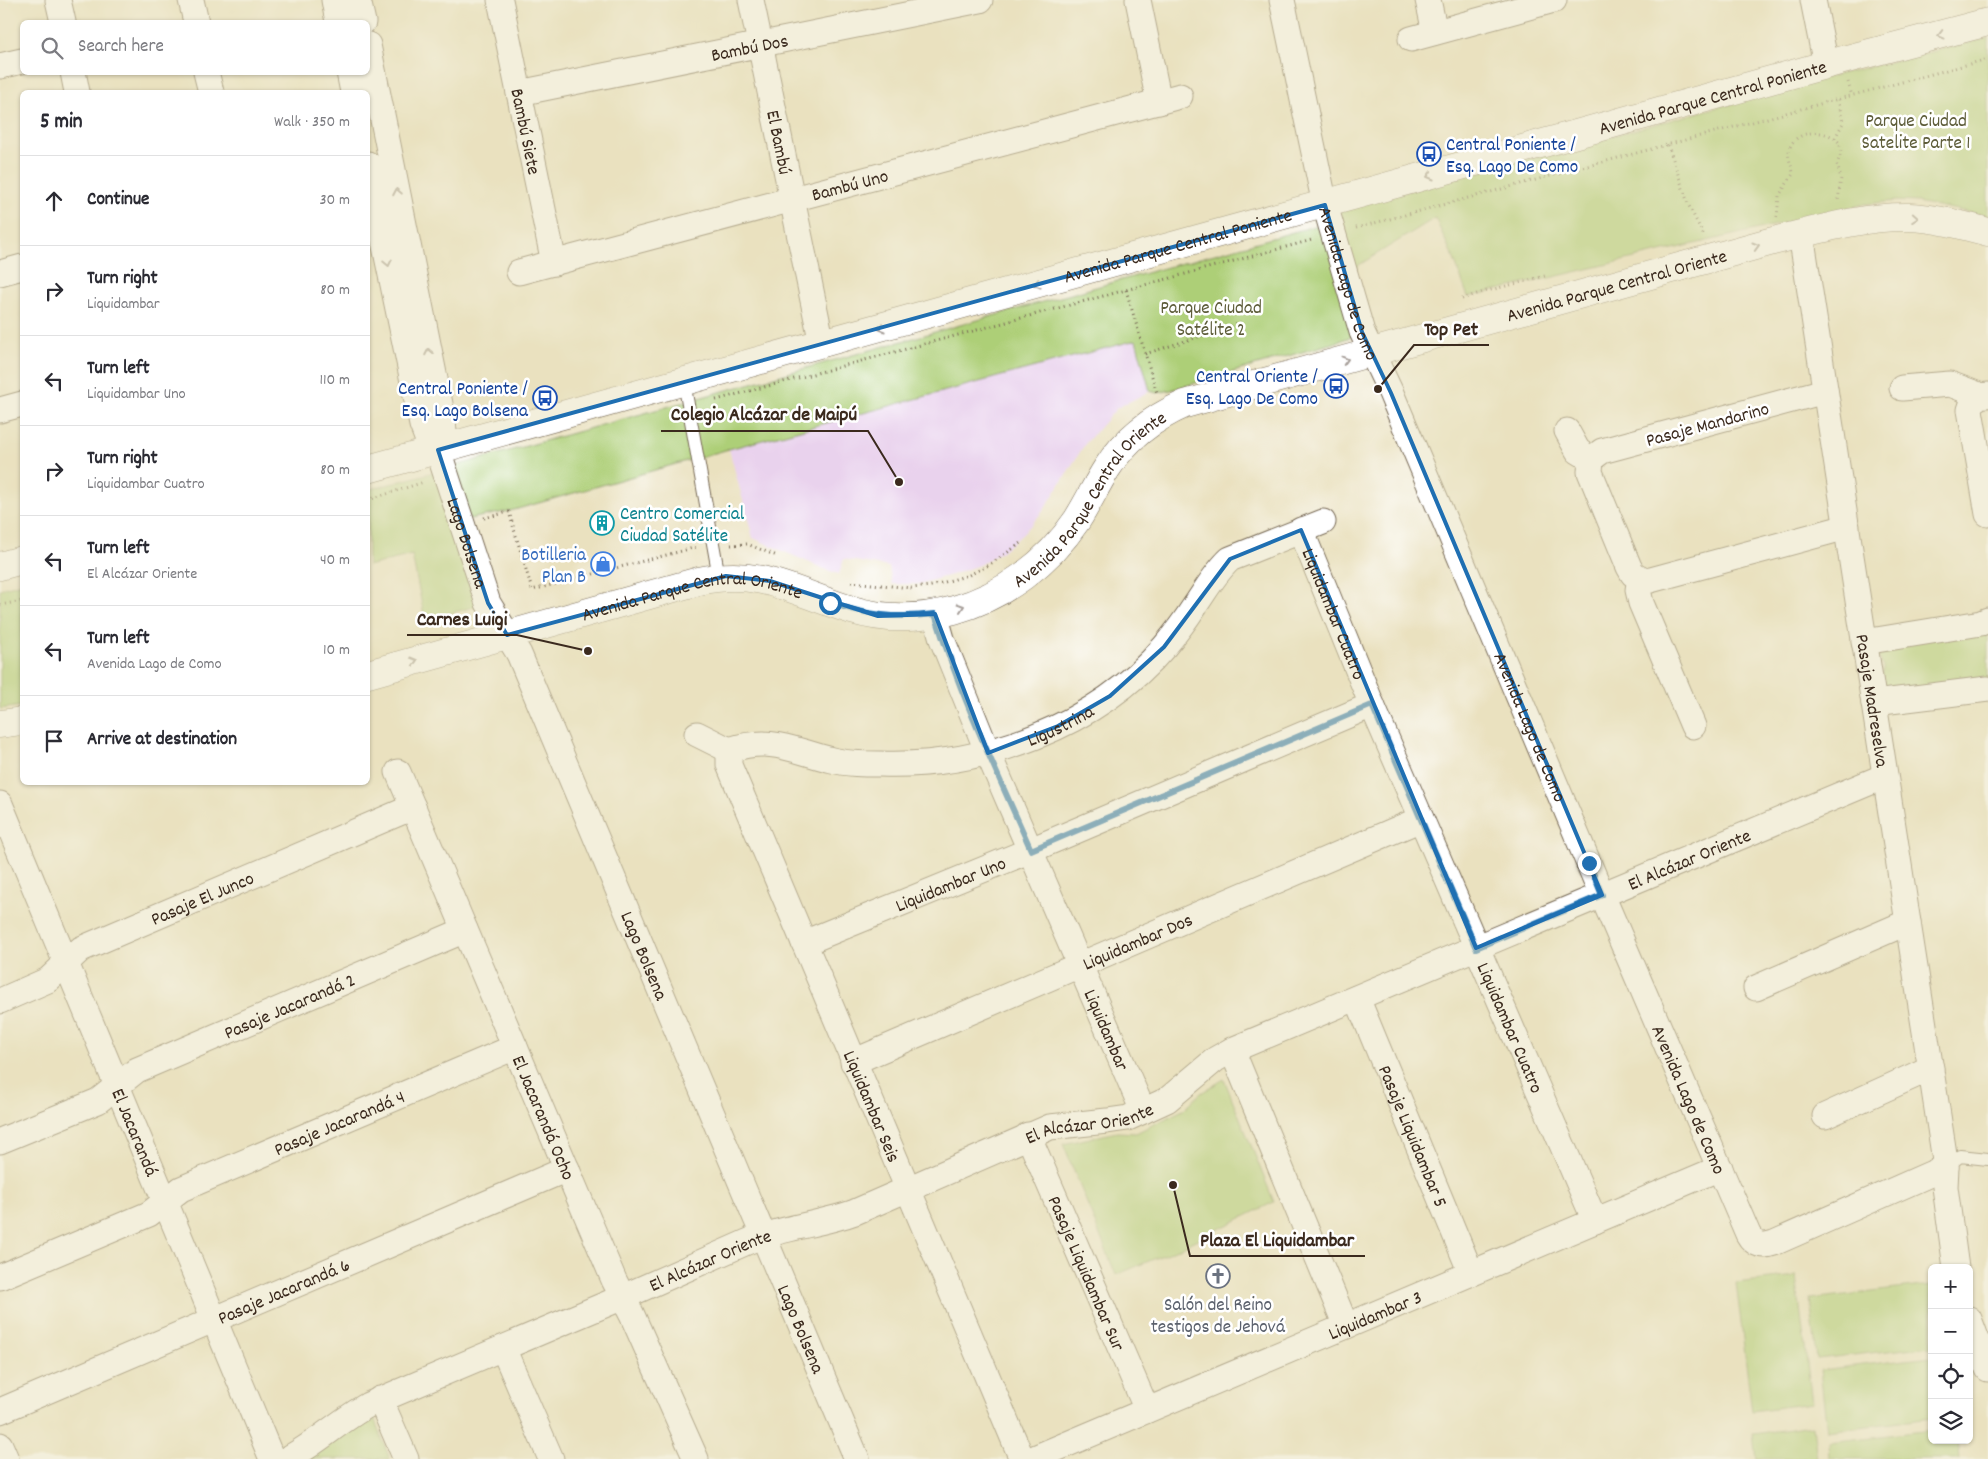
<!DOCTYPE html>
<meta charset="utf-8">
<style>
body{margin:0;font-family:Dekko,sans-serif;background:#f7f7f7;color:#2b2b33}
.controls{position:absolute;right:15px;bottom:15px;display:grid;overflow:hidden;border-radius:8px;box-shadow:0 1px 4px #0004}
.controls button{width:45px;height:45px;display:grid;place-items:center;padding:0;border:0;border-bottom:1px solid #e1e1e2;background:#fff;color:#2b2b33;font:25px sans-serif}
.stop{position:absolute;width:15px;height:15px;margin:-11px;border:4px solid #1f6fb2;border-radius:50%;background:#fff}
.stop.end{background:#1f6fb2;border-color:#fff;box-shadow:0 1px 5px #0008}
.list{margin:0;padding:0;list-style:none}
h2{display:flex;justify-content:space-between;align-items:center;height:65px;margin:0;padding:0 20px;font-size:21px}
h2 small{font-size:16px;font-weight:400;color:#7c7c81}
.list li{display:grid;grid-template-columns:32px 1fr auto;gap:15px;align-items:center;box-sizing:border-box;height:90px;padding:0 20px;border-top:1px solid #e1e1e2}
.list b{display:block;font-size:19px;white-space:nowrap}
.list p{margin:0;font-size:16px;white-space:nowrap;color:#7c7c81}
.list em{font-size:16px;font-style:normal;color:#7c7c81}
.icon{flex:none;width:28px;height:28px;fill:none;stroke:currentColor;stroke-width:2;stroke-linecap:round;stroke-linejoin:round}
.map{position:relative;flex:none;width:1988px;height:1459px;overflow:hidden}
.search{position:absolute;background:#fff;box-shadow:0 1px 4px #0004;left:20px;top:20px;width:350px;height:55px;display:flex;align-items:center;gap:12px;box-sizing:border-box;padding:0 18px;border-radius:8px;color:#7c7c81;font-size:19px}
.panel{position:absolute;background:#fff;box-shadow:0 1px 4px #0004;left:20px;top:90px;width:350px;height:695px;border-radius:8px}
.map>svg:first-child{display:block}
.built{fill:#e9d2ed}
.green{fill:#adcf77;stroke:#747c4a}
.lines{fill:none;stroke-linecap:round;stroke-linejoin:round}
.lane-casing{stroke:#786a56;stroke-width:14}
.street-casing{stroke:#786a56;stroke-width:27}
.secondary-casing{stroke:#786a56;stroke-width:29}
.path{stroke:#786a56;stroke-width:3;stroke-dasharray:1 4;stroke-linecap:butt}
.lane{stroke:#fff;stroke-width:12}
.street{stroke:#fff;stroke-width:25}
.secondary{stroke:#fff;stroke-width:28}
.oneway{stroke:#a79f9a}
.route{stroke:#1f6fb2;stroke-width:6}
.marked{fill:none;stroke:#1f6fb2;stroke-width:4;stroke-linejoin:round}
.labels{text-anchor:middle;stroke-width:5;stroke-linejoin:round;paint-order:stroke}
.street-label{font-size:19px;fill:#3b2a1e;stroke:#fff}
.park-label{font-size:19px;fill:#5d5c39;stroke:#fff}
.transit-label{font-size:19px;fill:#164399;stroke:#fff;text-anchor:end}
.culture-label{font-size:19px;fill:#0d838f;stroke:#fff;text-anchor:start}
.shop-label{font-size:19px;fill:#366cbe;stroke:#fff;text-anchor:end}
.worship-label{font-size:19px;fill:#5b616d;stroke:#fff}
.leader{fill:none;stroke:#3b2a1e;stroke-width:2}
.callout-dot{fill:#3b2a1e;stroke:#fff;stroke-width:2}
.callout-label{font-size:20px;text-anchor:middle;font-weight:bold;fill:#3b2a1e;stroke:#fff;stroke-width:5;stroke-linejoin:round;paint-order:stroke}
</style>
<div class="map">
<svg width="1988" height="1459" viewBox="0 0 1988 1459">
<rect width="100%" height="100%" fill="#fff"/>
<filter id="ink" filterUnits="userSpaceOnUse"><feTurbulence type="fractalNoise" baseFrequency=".02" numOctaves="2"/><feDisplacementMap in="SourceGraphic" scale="10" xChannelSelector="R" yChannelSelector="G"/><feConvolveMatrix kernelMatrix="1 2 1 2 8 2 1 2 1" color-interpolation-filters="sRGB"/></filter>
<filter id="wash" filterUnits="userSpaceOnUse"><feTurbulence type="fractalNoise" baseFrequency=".0096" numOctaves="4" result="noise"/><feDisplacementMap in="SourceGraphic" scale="20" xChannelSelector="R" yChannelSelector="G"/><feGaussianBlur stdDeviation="1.12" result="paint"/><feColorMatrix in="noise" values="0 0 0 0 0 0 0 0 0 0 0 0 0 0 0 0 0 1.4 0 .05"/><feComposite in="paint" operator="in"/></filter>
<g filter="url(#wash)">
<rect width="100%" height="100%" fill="#eae1bf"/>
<path class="built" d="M1136,339L1150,391L1117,408L1085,444L1044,510L1023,534L1001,552L979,565L951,575L918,584H892L889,567L844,559L839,574L824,569L753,538L729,449Z"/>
<g class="green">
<path d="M1988,38V216L1917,202L1897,201L1865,204L1468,297L1454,259L1435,218L1359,265L1355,272L1335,211L1840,74Z"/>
<path d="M1322,224L1362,332L1340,341L1171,390L1157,393L1150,391L1136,340L729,449L514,510L469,519L455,466Z"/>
<path d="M438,471L481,605L425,620L412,555L368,566V490Z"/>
<path d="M22,583V706L0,709V589Z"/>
<path d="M1988,626V684L1882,694L1883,667L1877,653L1882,647Z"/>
<path d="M1224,1079L1274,1202L1182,1247L1116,1275L1063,1144L1117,1132L1136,1133L1183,1110L1201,1093Z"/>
<path d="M1796,1276L1812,1403L1752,1411L1736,1283Z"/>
<path d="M1932,1285V1346L1817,1359L1810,1299Z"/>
<path d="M1932,1357V1418L1827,1431L1820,1370Z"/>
<path d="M373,1416L390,1459H308Z"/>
<path d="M1813,1426L1817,1459H1756L1753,1434Z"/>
<path d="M1932,1430V1440H1958L1960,1459H1830L1829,1442Z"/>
</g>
</g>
<g filter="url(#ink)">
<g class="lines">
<g class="lane-casing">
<g id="lane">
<path d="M684,382L719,577"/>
<path d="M1946,1167L1960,1156L1988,1159"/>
</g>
</g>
<g class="street-casing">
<g id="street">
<path d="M58,0L63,22"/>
<path d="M191,0L196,22"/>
<path d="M334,0L338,22"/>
<path d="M358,0L363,22"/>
<path id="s1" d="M500,0L554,263"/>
<path id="s2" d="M751,0L822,344"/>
<path d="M1138,0L1159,102"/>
<path id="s3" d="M1282,0L1325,205L1362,332L1391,393L1602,895L1748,1234C1754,1245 1763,1247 1774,1243L1946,1167"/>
<path d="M1428,0L1435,32"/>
<path d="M1813,0L1826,65"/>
<path d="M1411,39L1554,0"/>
<path d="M368,45L443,419L444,433L438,450"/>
<path d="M0,66L22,61"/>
<path d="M73,72L77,92"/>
<path d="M206,72L211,92"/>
<path d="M349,72L353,92"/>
<path id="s4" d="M519,93L980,0"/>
<path id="s5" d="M368,164L422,425L427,438L438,450L488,603L519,654L857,1459"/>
<path id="s6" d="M1801,234L1946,1167L1945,1187L1956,1268"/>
<path id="s7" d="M519,272L1180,96"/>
<path d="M0,273L22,267"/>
<path d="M1902,388L1950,384L1979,395"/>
<path d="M1825,391L1602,451L1591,459L1590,472L1629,567L1633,574L1647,581L1847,527"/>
<path d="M1988,395C1977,395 1973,399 1970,410L1988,514"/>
<path d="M0,410L22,404"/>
<path d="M1567,431L1578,451L1591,459"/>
<path id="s8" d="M1301,530L1372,705L1595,1221"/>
<path d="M1640,578L1638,590L1641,603L1693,726"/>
<path id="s9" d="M935,614L942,639L988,753L1143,1111"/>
<path d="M1864,642L1981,623L1988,620"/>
<path d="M1874,703L1988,689"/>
<path d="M697,734L729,750"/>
<path id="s10" d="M729,750V765L1022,1459"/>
<path id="s11" d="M729,750C772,736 791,750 832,760C847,764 864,764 880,764C983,768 1097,726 1165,646C1175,634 1185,621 1194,607C1206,590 1215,573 1230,559L1323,522"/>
<path id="s12" d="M398,772L614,1280L632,1315L696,1459"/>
<path id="s13" d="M0,804L272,1459"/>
<path id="s14" d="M804,943L1031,850L1372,705"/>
<path d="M1756,988L1908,922"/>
<path id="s15" d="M1357,998L1471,1273"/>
<path id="s16" d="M0,1001L48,980L81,949L413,807"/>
<path d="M1232,1050L1346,1326"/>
<path id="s17" d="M853,1062L1421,819"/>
<path d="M1825,1116L1931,1068"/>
<path id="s18" d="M1028,1135L1147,1410"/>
<path id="s19" d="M0,1141L98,1101L137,1070L465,930"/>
<path id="s20" d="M0,1277L149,1214L181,1189L515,1047"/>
<path d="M1969,1319L1988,1369"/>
<path d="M503,1348L551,1459"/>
<path d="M380,1399L406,1459"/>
<path id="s21" d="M0,1411L567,1169"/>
<path d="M0,1445L6,1459"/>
<path id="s22" d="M287,1459C316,1444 339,1421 368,1405L623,1297L747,1242C782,1227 819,1225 855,1212L1050,1127L1107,1121L1128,1118L1143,1111L1167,1100L1216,1059L1232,1050L1885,776"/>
<path id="s23" d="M1032,1459L1720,1168"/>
</g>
</g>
<g class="secondary-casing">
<g id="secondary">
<path id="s24" d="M368,469L1843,60L1988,22"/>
<path d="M0,566L22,560"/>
<path id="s25" d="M368,674L699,581C762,567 795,593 852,610C885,620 921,619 954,610C1004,596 1048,563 1077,520C1088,503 1096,485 1107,468C1126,438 1153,418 1185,404L1773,241C1817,230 1864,216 1909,217C1936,218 1962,225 1988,232"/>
<path d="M0,724L22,721"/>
</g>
</g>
<g class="path">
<path d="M1848,82L1852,96"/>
<path d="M1835,138L1843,123L1838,99"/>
<path d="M1668,145L1689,206L1704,236"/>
<path d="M1777,217L1779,196L1793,174C1793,166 1787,160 1789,151C1793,129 1829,127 1840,144L1841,154L1837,164L1841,178L1838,201"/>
<path d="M1356,228L1988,59"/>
<path d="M1126,290L1157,393"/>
<path d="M1462,299L1483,292L1545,276"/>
<path d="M1145,354L1241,323"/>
<path d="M716,400L1312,240"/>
<path d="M368,500L424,482"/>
<path d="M484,518L509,512L532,590L697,547"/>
<path d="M731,545L747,544L777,556"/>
<path d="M851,582L911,588L931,586L969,575L987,566L1023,542"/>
<path d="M0,605L22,601"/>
</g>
<use href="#lane" class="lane"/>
<use href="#street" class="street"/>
<use href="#secondary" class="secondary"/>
</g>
<defs><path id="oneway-chevron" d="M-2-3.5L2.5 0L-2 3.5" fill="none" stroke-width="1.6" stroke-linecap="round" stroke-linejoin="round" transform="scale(1.25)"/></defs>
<g class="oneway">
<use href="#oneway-chevron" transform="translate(1941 35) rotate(165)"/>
<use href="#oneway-chevron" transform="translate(1430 176) rotate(164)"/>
<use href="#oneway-chevron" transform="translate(397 192) rotate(-101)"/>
<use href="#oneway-chevron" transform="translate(1915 218) rotate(4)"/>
<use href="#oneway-chevron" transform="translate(1756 246) rotate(-16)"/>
<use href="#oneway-chevron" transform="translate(388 263) rotate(78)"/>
<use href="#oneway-chevron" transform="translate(1037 284) rotate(165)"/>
<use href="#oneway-chevron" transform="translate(881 328) rotate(164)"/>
<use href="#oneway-chevron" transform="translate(429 352) rotate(-101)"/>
<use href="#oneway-chevron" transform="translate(1345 360) rotate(-15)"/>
<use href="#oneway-chevron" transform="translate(961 607) rotate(-18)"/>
<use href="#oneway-chevron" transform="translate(414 661) rotate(-16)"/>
</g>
</g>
<g class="lines" filter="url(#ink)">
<path class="route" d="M830,603C867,615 896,619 935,614C960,695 997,773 1031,850L1372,705L1476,948L1602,895L1589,863"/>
</g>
<path d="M0 0H1988V1459H0ZM1325,205L1362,332L1391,393L1602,895L1476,948L1301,530L1230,559L1164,647L1110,696L1058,726L988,753L935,614L878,616L770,581L726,576L507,635L488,603L438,450Z" fill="#eae1bf" fill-opacity=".55" fill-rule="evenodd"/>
<path class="marked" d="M1325,205L1362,332L1391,393L1602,895L1476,948L1301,530L1230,559L1164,647L1110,696L1058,726L988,753L935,614L878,616L770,581L726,576L507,635L488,603L438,450Z"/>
<defs>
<g id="bus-ring" transform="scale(1.25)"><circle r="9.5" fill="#fff" stroke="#1a4fb4" stroke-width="1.5"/><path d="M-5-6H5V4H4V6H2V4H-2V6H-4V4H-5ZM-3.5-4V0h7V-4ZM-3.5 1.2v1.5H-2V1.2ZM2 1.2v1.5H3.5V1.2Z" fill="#1a4fb4"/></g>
<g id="building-ring" transform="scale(1.25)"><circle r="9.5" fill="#fff" stroke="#0f9aa8" stroke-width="1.5"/><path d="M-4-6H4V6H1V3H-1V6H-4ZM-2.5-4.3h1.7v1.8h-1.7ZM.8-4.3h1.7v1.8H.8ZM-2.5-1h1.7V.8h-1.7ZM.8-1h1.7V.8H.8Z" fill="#0f9aa8"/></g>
<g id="shop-ring" transform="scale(1.25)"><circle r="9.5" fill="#fff" stroke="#3f7fe0" stroke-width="1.5"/><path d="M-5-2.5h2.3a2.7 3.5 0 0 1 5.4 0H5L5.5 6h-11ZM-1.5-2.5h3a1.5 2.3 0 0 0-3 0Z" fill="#3f7fe0"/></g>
<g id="church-ring" transform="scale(1.25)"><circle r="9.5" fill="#fff" stroke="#6b7280" stroke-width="1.5"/><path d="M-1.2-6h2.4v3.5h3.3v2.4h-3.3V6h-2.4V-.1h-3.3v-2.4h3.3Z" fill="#6b7280"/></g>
</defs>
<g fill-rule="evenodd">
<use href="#bus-ring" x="1429" y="154"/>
<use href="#bus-ring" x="1336" y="386"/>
<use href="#bus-ring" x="545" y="398"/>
<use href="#building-ring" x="602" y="523"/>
<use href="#shop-ring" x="603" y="564"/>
<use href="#church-ring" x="1218" y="1276"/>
</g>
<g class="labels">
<g class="street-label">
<text dy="7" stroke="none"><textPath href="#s4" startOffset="235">Bambú Dos</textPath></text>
<text dy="7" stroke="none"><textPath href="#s24" startOffset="1395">Avenida Parque Central Poniente</textPath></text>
<text dy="7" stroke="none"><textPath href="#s1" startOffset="134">Bambú Siete</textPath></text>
<text dy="7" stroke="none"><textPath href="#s2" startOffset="145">El Bambú</textPath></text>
<text dy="7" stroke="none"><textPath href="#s7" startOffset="342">Bambú Uno</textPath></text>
<text dy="7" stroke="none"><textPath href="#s24" startOffset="840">Avenida Parque Central Poniente</textPath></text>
<text dy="7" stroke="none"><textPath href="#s3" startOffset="291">Avenida Lago de Como</textPath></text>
<text dy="7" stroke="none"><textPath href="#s25" startOffset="1371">Avenida Parque Central Oriente</textPath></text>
<text transform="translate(1707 423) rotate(-15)" y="7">Pasaje Mandarino</text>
<text dy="7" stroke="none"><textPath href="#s25" startOffset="786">Avenida Parque Central Oriente</textPath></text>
<text dy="7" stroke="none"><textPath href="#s5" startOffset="394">Lago Bolsena</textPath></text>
<text dy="7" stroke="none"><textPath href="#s25" startOffset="336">Avenida Parque Central Oriente</textPath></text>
<text dy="7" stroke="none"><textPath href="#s8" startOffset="90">Liquidambar Cuatro</textPath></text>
<text dy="7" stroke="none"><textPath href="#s6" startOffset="472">Pasaje Madreselva</textPath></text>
<text dy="7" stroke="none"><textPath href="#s11" startOffset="340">Ligustrina</textPath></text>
<text dy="7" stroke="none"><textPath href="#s3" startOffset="771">Avenida Lago de Como</textPath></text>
<text dy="7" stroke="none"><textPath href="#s22" startOffset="1534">El Alcázar Oriente</textPath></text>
<text dy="7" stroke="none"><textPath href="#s14" startOffset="158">Liquidambar Uno</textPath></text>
<text dy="7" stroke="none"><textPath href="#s16" startOffset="229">Pasaje El Junco</textPath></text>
<text dy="7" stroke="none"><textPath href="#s17" startOffset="309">Liquidambar Dos</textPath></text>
<text dy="7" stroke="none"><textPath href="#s5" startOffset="844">Lago Bolsena</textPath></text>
<text dy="7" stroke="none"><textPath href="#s19" startOffset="321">Pasaje Jacarandá 2</textPath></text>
<text dy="7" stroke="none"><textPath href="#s8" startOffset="540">Liquidambar Cuatro</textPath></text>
<text dy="7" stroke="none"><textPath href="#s9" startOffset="450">Liquidambar</textPath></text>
<text dy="7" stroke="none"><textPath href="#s3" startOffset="1176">Avenida Lago de Como</textPath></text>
<text dy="7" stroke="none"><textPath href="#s10" startOffset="385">Liquidambar Seis</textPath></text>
<text dy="7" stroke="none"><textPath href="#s12" startOffset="375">El Jacarandá Ocho</textPath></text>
<text dy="7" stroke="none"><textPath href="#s20" startOffset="374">Pasaje Jacarandá 4</textPath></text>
<text dy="7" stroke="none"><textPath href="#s22" startOffset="874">El Alcázar Oriente</textPath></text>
<text dy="7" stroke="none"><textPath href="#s13" startOffset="355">El Jacarandá</textPath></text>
<text dy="7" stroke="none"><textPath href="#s15" startOffset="149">Pasaje Liquidambar 5</textPath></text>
<text dy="7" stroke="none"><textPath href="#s22" startOffset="469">El Alcázar Oriente</textPath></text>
<text dy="7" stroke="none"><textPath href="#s18" startOffset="150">Pasaje Liquidambar Sur</textPath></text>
<text dy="7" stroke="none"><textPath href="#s21" startOffset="308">Pasaje Jacarandá 6</textPath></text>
<text dy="7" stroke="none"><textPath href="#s23" startOffset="372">Liquidambar 3</textPath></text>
<text dy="7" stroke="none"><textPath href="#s5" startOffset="1249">Lago Bolsena</textPath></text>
</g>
<g class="park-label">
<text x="1916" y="126">Parque Ciudad<tspan x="1916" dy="22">Satelite Parte 1</tspan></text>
<text x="1211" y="313">Parque Ciudad<tspan x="1211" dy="22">Satélite 2</tspan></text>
</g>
<g class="transit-label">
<text x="1446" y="150" text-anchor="start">Central Poniente /<tspan x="1446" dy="22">Esq. Lago De Como</tspan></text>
<text x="1318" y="382">Central Oriente /<tspan x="1318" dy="22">Esq. Lago De Como</tspan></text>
<text x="528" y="394">Central Poniente /<tspan x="528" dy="22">Esq. Lago Bolsena</tspan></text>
</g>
<g class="culture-label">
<text x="620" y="519">Centro Comercial<tspan x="620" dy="22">Ciudad Satélite</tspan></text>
</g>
<g class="shop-label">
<text x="586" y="560">Botilleria<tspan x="586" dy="22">Plan B</tspan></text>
</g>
<g class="worship-label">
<text x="1218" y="1310">Salón del Reino<tspan x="1218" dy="22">testigos de Jehová</tspan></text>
</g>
</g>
<path class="leader" d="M1378 389L1414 345H1489M899 482L868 431H661M588 651L517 635H407M1173 1185L1190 1256H1365"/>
<g class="callout-dot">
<circle cx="1378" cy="389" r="5"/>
<circle cx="899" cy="482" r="5"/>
<circle cx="588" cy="651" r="5"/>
<circle cx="1173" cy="1185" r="5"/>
</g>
<g class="callout-label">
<text x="1451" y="335">Top Pet</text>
<text x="764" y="420">Colegio Alcázar de Maipú</text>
<text x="462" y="625">Carnes Luigi</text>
<text x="1277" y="1246">Plaza El Liquidambar</text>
</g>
</svg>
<div class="controls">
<button>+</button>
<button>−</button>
<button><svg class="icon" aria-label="locate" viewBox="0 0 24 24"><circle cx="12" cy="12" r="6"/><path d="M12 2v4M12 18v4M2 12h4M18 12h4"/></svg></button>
<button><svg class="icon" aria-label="layers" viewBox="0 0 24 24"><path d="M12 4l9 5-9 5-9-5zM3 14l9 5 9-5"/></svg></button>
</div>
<div class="stop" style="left:830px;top:603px"></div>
<div class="stop end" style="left:1589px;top:863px"></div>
<div class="search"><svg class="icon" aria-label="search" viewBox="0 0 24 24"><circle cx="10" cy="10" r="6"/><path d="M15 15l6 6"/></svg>Search here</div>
<section class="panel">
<h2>5 min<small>Walk · 350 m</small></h2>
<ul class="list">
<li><svg class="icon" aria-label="ahead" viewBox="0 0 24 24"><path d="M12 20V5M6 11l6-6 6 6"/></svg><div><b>Continue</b></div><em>30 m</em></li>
<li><svg class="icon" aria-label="right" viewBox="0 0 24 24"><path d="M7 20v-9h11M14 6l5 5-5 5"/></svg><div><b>Turn right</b><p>Liquidambar</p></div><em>80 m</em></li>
<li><svg class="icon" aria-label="left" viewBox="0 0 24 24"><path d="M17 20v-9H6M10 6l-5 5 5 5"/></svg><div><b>Turn left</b><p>Liquidambar Uno</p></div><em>110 m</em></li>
<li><svg class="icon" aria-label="right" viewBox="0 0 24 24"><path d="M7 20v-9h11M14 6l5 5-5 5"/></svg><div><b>Turn right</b><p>Liquidambar Cuatro</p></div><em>80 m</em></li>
<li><svg class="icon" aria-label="left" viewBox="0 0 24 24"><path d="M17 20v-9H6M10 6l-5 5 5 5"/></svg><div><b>Turn left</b><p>El Alcázar Oriente</p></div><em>40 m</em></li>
<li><svg class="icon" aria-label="left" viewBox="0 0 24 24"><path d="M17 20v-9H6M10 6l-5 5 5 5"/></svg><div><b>Turn left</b><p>Avenida Lago de Como</p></div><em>10 m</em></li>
<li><svg class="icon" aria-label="arrive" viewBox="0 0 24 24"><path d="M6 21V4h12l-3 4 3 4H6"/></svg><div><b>Arrive at destination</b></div></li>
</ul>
</section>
</div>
